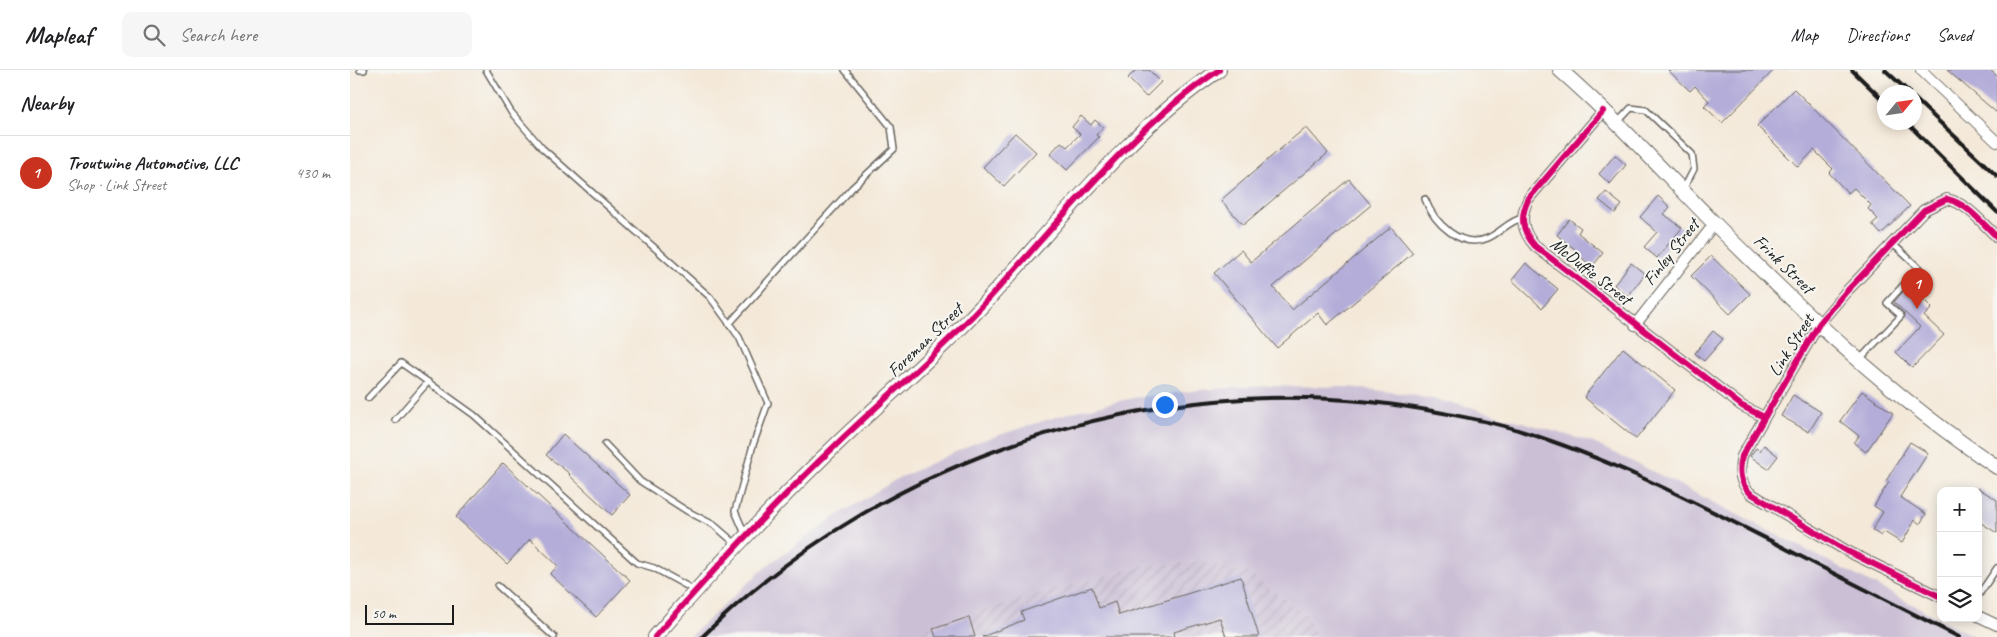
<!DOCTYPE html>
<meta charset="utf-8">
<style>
body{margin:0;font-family:Caveat,sans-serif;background:#f6f6f6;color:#202124}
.controls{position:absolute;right:15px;bottom:15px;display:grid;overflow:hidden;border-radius:10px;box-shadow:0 2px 12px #0003}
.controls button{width:45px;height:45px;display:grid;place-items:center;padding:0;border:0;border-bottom:1px solid #e0e0e0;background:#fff;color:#202124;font:25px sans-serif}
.compass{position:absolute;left:1527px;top:15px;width:45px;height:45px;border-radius:50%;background:#fff;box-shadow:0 2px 12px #0003;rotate:61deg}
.scale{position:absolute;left:15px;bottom:12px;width:89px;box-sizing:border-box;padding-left:5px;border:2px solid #1c1c1c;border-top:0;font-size:14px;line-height:18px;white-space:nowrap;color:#1c1c1c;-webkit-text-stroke:4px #f6f6f2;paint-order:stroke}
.you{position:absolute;left:814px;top:334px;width:18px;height:18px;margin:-12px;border:4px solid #fff;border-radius:50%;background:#1a73e8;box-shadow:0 0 0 8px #1a73e833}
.badge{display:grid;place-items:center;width:32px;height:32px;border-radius:50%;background:#c8321e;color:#fff;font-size:16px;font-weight:700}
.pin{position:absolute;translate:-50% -41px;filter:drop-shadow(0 1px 2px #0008)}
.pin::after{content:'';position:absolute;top:26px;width:18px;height:15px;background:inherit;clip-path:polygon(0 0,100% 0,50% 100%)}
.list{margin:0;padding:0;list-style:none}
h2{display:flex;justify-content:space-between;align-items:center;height:65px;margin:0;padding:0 20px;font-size:21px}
h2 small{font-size:16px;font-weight:400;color:#757577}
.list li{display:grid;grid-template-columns:32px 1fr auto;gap:15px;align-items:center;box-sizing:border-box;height:75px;padding:0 20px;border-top:1px solid #e0e0e0}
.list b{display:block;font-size:19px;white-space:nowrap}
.list p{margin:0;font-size:16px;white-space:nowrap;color:#757577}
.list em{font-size:16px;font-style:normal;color:#757577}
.icon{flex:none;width:28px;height:28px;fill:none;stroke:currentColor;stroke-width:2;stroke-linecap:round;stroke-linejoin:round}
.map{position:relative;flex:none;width:1647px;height:567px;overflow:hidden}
header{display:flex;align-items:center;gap:30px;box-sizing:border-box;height:70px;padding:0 25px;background:#fff;border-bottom:1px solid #e0e0e0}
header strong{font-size:24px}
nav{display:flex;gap:28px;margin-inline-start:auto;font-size:18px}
.search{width:350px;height:45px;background:#f6f6f6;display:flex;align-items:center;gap:12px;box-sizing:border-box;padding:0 18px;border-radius:10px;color:#757577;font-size:19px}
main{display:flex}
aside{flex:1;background:#fff}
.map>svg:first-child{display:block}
.industrial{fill:url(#industrial-furrows)}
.railway{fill:#cbbfd5}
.building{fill:#b4add9}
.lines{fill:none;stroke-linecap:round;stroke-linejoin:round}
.lane-casing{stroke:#68645e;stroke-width:8}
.street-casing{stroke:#68645e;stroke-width:12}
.secondary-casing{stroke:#68645e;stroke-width:16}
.lane{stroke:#fff;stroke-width:5}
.street{stroke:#fff;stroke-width:10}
.secondary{stroke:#fff;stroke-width:14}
.rail{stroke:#1c1c1c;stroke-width:4}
.cycleway-casing{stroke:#f6f6f2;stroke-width:9}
.cycleway{stroke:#d6006c;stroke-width:6}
.labels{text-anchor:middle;stroke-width:4;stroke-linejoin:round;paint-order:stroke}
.street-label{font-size:18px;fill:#1c1c1c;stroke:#f6f6f2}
</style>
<header>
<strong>Mapleaf</strong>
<div class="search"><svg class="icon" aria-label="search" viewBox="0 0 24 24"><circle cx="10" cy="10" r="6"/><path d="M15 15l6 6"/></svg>Search here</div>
<nav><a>Map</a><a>Directions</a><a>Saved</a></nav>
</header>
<main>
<aside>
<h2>Nearby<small></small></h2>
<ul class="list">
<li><span class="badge">1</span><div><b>Troutwine Automotive, LLC</b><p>Shop · Link Street</p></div><em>430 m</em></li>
</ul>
</aside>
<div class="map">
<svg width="1647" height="567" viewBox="0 0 1647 567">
<defs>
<pattern id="industrial-furrows" width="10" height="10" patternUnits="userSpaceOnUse" patternTransform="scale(1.25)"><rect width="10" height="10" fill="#cbbfd5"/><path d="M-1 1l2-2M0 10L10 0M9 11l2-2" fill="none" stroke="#aea4b6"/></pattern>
</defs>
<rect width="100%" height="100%" fill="#f6f6f2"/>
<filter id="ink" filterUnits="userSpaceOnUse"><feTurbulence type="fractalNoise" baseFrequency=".02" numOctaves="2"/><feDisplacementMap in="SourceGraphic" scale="10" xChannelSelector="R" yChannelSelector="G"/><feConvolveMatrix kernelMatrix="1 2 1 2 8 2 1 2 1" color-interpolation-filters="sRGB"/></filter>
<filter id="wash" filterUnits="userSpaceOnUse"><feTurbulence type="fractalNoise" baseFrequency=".0096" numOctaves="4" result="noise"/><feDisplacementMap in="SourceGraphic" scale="20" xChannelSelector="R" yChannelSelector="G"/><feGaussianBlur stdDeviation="1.12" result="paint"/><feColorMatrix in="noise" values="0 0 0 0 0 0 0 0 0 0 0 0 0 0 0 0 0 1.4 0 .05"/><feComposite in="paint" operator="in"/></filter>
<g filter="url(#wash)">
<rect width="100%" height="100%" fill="#f4e9d9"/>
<path class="industrial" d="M851,491L899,503L958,546L968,567H547L613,545L792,495Z"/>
<path class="railway" d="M917,316L1000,317L1057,324L1120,337L1241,372L1310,405L1626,567H968L958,546L899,503L851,491L792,495L613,545L547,567H339L419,494L485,447L547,409L627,372L722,342L783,328L850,320Z"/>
<g id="blocks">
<g class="building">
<path d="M786,0H799L811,12L796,27L778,8Z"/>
<path d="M1318,0H1424L1372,53L1354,36L1359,31L1345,16L1340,21Z"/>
<path d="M1597,0H1640L1647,6V43Z"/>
<path d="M1444,19L1560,136L1531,164L1522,154L1528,149L1518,139L1521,135L1504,118L1498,123L1479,103L1483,99L1464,80L1448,97L1407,56Z"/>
<path d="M731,46L741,55L745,50L753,57L746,65L749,67L717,100L700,84L711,72L717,77L730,64L722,57Z"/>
<path d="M956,57L978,83L893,155L871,130Z"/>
<path d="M665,63L686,82L654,116L633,97Z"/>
<path d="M1265,85L1276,95L1260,114L1249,104Z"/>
<path d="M999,109L1021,135L923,217L942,240L1041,157L1063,183L977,255L968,243L927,278L864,203L891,180L901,192Z"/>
<path d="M1256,122L1272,135L1265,143L1249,130Z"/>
<path d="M1308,126L1320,137L1314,144L1332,158L1307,188L1294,177L1307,162L1290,147Z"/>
<path d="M1219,149L1231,158L1228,163L1253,183L1242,197L1230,186L1231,184L1207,165Z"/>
<path d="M1361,186L1400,224L1380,244L1341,206Z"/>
<path d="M1176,193L1208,219L1192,238L1162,210Z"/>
<path d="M1281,193L1295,204L1278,226L1264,215Z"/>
<path d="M1559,215L1582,238L1574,246L1594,265L1562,298L1546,282L1570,257L1544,232Z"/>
<path d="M1363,261L1373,269L1354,291L1345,283Z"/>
<path d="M1273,278L1325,320L1286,369L1234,327Z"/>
<path d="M1512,321L1543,343L1516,382L1504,373L1509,366L1490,351Z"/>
<path d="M1443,325L1471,342L1459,362L1431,346Z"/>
<path d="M213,364L280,425L262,445L219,405L220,404L196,385Z"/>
<path d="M1560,372L1578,383L1550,427L1576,444L1570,454L1565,450L1552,473L1534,462L1531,466L1522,460L1533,442L1524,436L1539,412L1536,411Z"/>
<path d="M1414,375L1428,386L1418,399L1400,386L1406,378L1410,381Z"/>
<path d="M153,393L280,510L246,547L200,504L208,496L180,469L157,494L106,447Z"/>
<path d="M1628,418L1647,430V463L1628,451Z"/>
<path d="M891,507L909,567H876L870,548L824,562L825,567H632L674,550L671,542L742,517L749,538L765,532L769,545Z"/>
<path d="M619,547L625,567H586L583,559Z"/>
</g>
</g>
</g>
<g filter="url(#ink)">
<use href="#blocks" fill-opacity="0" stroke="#68645e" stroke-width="1"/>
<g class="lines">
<g class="lane-casing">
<g id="lane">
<path d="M10,0H14"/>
<path d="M136,0L161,42L192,78L360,227L389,267L418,333L403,375L385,441L395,464"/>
<path d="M1267,53L1281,38L1296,40L1342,84L1344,99L1333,120"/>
<path d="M1075,129C1084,153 1111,180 1138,168C1150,163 1159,151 1172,148"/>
<path d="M379,254L502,118L544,79L541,57L495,0"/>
<path d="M1509,290L1551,246L1537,233L1569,198L1543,174"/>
<path d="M18,328L51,293L78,312"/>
<path d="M45,350L78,312L124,345L287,493L304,498L344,520"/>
<path d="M255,374L290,411L337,441L364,455L387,475"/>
<path d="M148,516L204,567"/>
<path d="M1628,526L1647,498"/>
</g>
</g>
<g class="street-casing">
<g id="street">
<path d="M1571,0L1647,72"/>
<path d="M1253,41L1179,128C1169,147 1172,161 1185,176L1392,336L1414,347"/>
<path d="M1285,255L1365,153"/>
<path d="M1591,527L1497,481L1400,423C1389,412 1389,400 1392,386L1469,254L1495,223L1574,140L1597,129C1618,134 1631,152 1647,167"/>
<path d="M1628,546L1647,555"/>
</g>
</g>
<g class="secondary-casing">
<g id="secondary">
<path d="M1210,0C1264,47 1313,101 1363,152C1451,240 1543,328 1647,397"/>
<path d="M305,567C364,499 425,433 490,371C537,326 586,285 630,238C705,158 777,61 869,0"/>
</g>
</g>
<use href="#lane" class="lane"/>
<use href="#street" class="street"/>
<use href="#secondary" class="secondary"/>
<g class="rail">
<path d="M1502,0L1534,31"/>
<path d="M1535,0L1559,22"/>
<path d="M1564,28L1647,106"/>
<path d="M1556,52L1647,142"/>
<path d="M352,567C544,377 829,290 1093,343C1120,348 1148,353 1174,362C1261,389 1344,432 1425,473C1486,505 1548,536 1609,567"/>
</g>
<g class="cycleway-casing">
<g id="cycleway">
<path d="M1253,41L1179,128C1169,147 1172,161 1185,176L1392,336L1414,347"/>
<path d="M1591,527L1497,481L1400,423C1389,412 1389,400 1392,386L1469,254L1495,223L1574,140L1597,129C1618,134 1631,152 1647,167"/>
<path d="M305,567C364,499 425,433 490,371C537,326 586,285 630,238C705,158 777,61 869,0"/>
</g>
</g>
<use href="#cycleway" class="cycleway"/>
</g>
</g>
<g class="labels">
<g class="street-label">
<text transform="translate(1321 182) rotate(-52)" y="6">Finley Street</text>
<text transform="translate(1434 194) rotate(44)" y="6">Frink Street</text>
<text transform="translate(1241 201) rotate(38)" y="6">McDuffie Street</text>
<text transform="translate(575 270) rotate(-44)" y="6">Foreman Street</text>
<text transform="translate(1441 275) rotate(-58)" y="6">Link Street</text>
</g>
</g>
</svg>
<div class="controls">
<button>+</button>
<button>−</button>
<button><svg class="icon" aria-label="layers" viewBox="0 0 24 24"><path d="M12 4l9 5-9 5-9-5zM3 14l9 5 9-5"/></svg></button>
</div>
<svg class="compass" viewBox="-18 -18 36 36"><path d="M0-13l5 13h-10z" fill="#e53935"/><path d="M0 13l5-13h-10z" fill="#757577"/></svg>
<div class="scale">50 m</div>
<div class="you"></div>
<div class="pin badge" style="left:1567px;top:239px">1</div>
</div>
</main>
